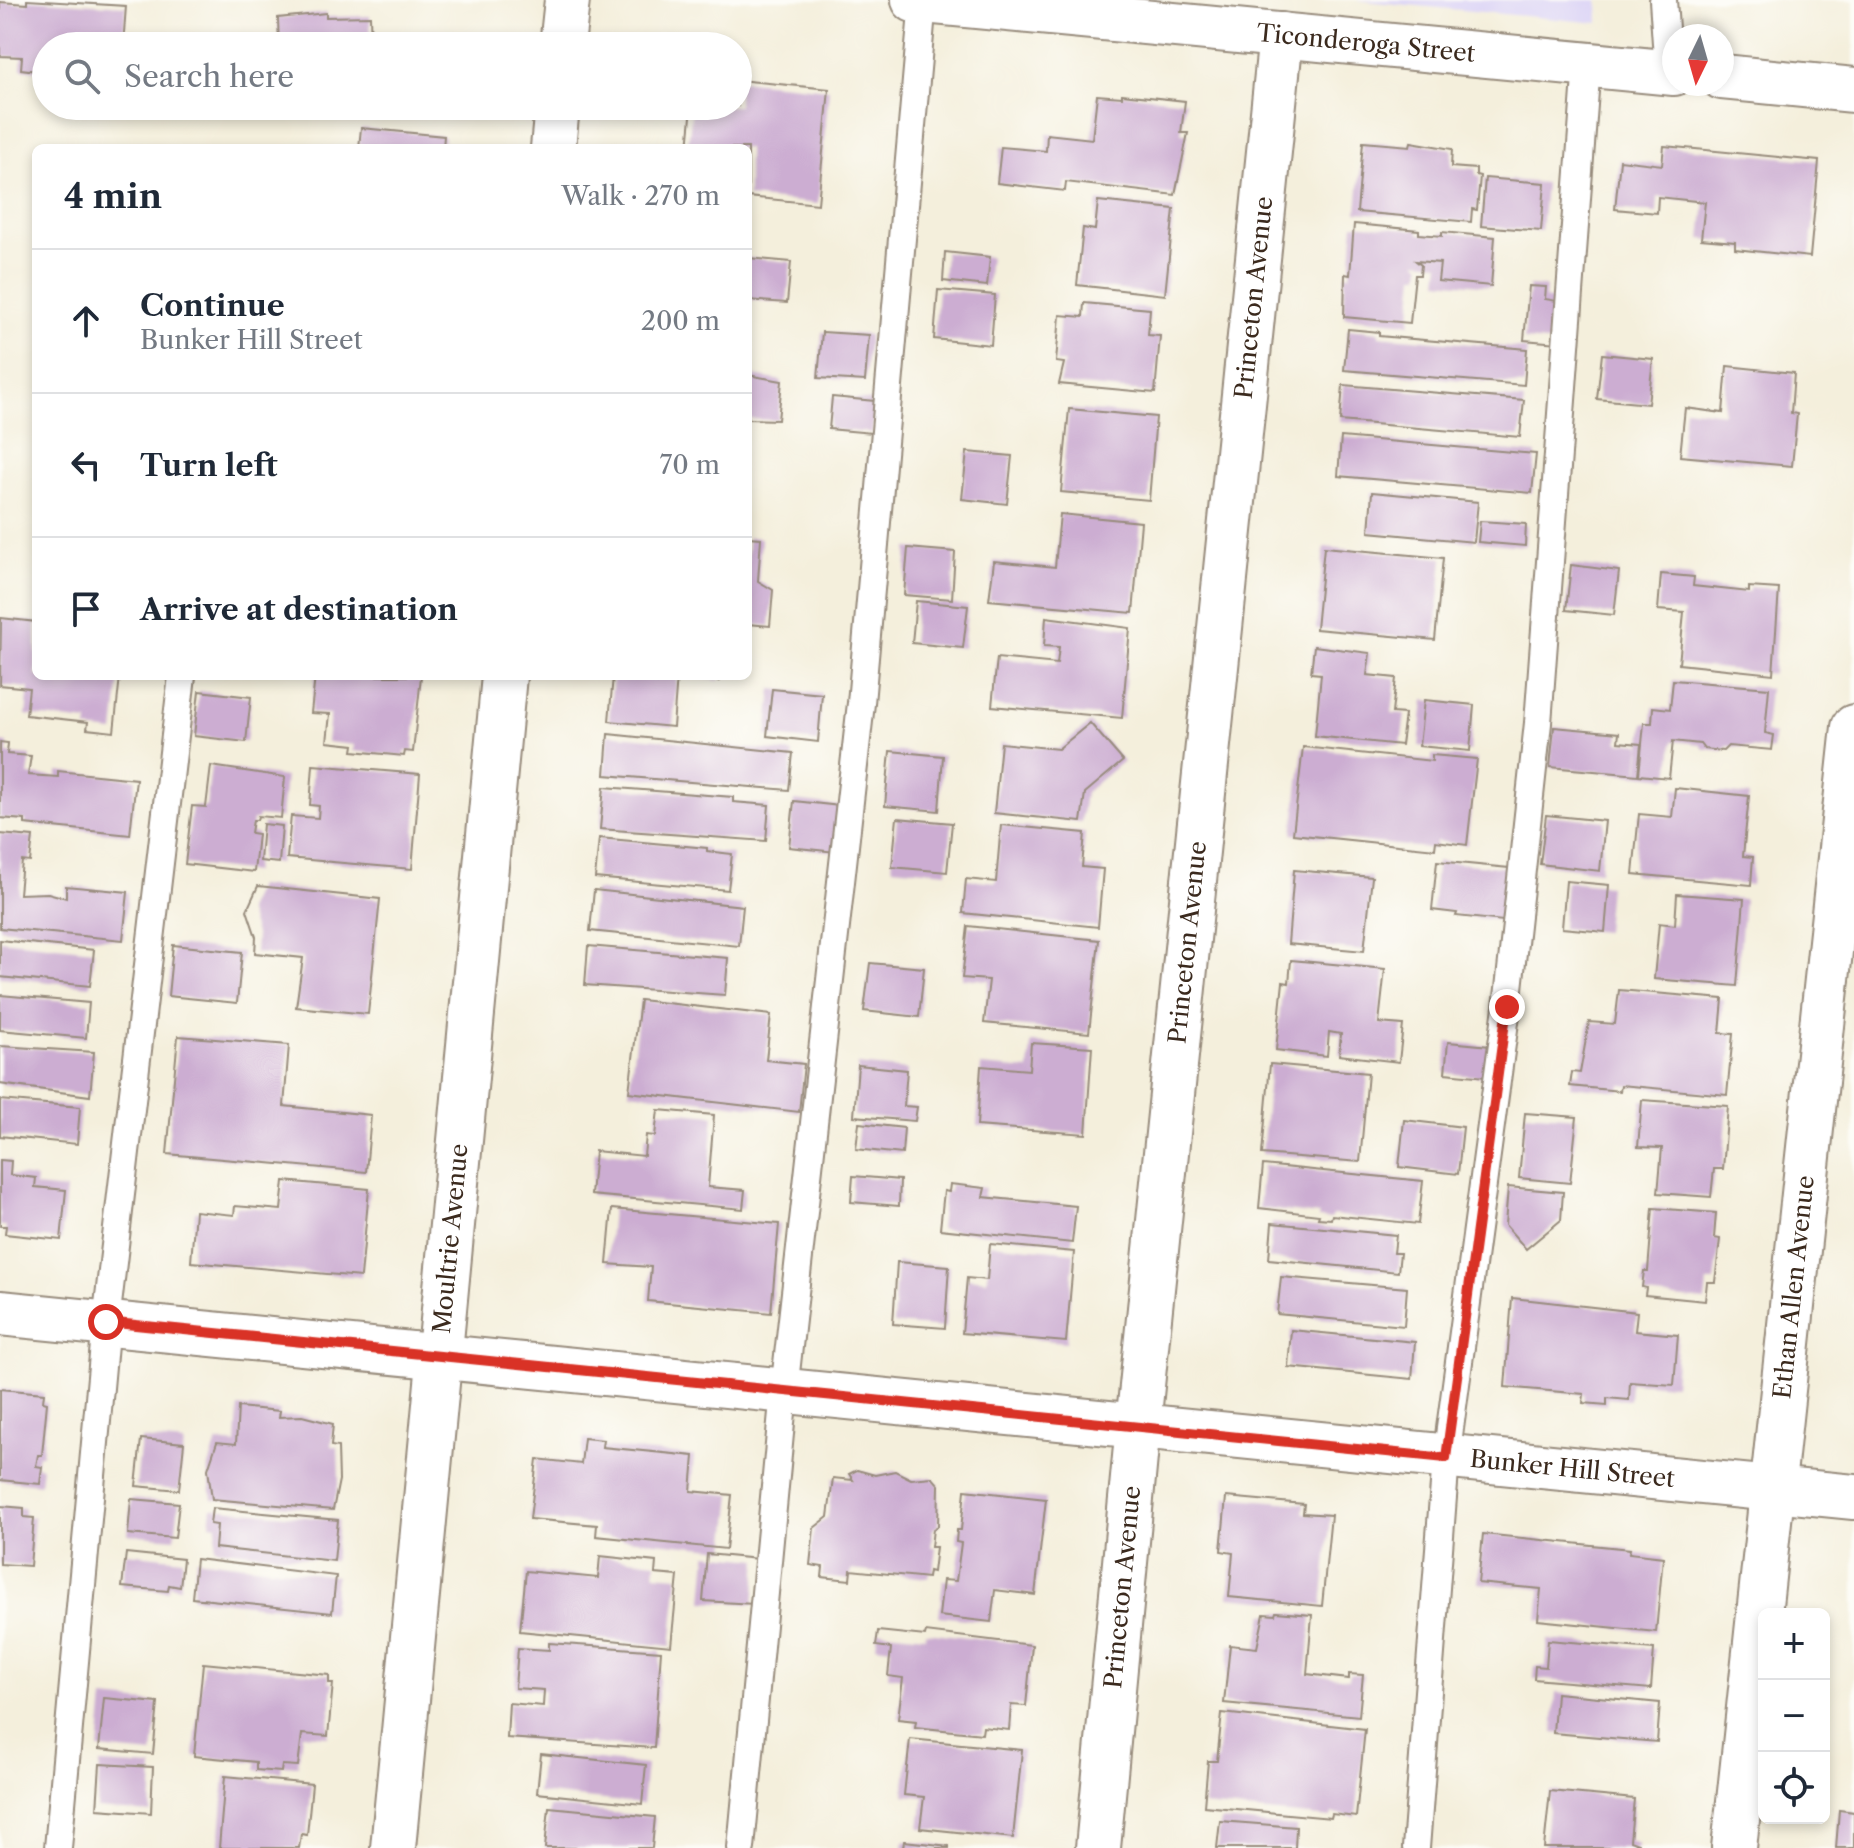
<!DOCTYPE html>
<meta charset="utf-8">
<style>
body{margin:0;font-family:"Libre Caslon Text",serif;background:#f6f6f7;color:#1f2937}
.controls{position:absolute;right:24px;bottom:24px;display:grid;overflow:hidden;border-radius:12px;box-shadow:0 4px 12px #0003}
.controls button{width:72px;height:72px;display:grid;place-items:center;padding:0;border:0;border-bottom:2px solid #e0e1e3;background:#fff;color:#1f2937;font:40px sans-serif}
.compass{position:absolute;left:1662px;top:24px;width:72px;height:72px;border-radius:50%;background:#fff;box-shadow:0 4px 12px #0003;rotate:185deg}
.stop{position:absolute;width:24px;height:24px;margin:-18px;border:6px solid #d93025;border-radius:50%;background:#fff}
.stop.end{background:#d93025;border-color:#fff;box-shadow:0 2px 8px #0008}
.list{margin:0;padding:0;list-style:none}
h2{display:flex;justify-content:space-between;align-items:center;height:104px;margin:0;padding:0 32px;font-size:34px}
h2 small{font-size:26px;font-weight:400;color:#747a83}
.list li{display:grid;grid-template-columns:52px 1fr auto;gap:24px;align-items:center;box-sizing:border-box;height:144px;padding:0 32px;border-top:2px solid #e0e1e3}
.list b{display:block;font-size:30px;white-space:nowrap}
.list p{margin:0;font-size:26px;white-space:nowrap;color:#747a83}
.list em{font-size:26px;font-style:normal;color:#747a83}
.icon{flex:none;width:44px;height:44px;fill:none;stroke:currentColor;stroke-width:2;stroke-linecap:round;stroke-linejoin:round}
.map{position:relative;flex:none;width:1854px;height:1848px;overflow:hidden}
.search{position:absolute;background:#fff;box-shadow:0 4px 12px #0003;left:32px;top:32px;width:720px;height:88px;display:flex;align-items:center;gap:20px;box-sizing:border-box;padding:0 28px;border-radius:44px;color:#747a83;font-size:30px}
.panel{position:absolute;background:#fff;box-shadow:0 4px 12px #0003;left:32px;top:144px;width:720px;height:536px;border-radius:12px}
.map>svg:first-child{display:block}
.built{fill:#ddd5f6}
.building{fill:#ccadd2}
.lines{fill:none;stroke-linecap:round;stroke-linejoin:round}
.service-casing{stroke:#988c7d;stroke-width:30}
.minor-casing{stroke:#988c7d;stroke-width:48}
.tertiary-casing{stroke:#988c7d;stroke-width:48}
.service{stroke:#fff;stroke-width:26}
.minor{stroke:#fff;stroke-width:44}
.tertiary{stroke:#fff;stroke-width:44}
.route{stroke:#d93025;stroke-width:10}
.labels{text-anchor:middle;stroke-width:8;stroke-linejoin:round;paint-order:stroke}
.street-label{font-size:24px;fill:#3b2a1e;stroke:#fdfcf7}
</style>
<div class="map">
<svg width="1854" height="1848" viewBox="0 0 1854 1848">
<rect width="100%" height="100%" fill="#fdfcf7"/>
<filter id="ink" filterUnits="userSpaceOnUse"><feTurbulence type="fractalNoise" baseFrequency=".0125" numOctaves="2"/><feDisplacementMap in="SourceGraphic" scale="16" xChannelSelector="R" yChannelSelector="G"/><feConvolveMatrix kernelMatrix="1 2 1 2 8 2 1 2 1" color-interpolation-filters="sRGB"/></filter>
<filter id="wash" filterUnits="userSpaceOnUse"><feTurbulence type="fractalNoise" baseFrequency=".006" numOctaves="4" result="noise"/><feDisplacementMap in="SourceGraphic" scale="32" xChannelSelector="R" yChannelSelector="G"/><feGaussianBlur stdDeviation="1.8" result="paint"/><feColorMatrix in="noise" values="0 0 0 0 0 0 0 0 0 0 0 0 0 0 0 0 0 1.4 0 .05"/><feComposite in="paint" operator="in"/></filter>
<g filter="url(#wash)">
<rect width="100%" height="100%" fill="#f4efdc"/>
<path class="built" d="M1355,0H1598L1599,23Z"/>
<g id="blocks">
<g class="building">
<path d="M27,0L126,6L123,46H46V72L21,69L22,57L0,56V2L27,4Z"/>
<path d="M326,13V17L370,16L371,46H279L278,18Z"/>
<path d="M738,80L829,89L818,204L748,197V148H688L692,106H738Z"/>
<path d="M1122,94L1185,101L1181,133H1188L1175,195L1066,182L1065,191L997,183L1001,147L1046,151L1047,134L1092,139L1097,95L1122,97Z"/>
<path d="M361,128L444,136L443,148H359Z"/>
<path d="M1363,142L1410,146L1411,142L1452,149L1451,167L1476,169V175L1480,176L1477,210L1472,209L1471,222L1357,212Z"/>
<path d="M1664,146L1819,161L1810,257L1735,249V242L1701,239L1705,202L1658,197L1657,213L1615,209L1620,160L1662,165Z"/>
<path d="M1485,178L1545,183L1541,231L1481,226Z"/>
<path d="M1098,201L1174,209L1165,295L1077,285L1083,228L1095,230Z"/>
<path d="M1354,224L1419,230V234L1442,236V232L1495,237L1491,286L1438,281L1440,263L1416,261L1421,265L1420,275H1415L1410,323L1344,317L1345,274L1350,275Z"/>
<path d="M945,252L990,257L987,286L943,281Z"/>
<path d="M748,258L791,262L787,303L748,300Z"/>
<path d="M1529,286L1546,287L1545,299L1563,302L1558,343L1524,340Z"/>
<path d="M938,290L995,295L991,345L934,339Z"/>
<path d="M1084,303L1150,309L1148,335L1160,336L1155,393L1059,384L1064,363L1056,362L1060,315L1083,317Z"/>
<path d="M1348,329L1379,332V336L1527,349L1524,385L1344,370Z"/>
<path d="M822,332L869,335L865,381L818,378Z"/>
<path d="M1602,354L1653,359L1648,404L1597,399Z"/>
<path d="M1727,366L1794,373L1791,413L1797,414L1792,466L1680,456L1685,408L1723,413Z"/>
<path d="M748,375L782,381L778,420L748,419Z"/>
<path d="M1343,385L1524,400L1520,437L1340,421Z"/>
<path d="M832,397L875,401L872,433L829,429Z"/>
<path d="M1069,409L1156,417L1149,500L1061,492Z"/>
<path d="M1341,437L1536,454L1532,493L1338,476Z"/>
<path d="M967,452L1012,456L1007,504L962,499Z"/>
<path d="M1372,492L1478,502L1474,542L1369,532Z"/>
<path d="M1060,514L1141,522L1133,613L989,600L994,561L1055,567Z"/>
<path d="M1480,521L1526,524L1525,546L1478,542Z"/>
<path d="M748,537L761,538L758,581L773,590L770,626L748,624Z"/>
<path d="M1324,547L1443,558L1435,640L1316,629Z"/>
<path d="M908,548L955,552L952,599L904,595Z"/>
<path d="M1571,565L1619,571L1614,615L1566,610Z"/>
<path d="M1661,574L1694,577L1693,586L1749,592V587L1779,589L1773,674L1679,664L1684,612L1658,610Z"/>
<path d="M916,601L968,606L963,648L912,643Z"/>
<path d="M1046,617L1130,628L1122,718L992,706L997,658L1057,664L1059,647L1044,646Z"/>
<path d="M1,618L36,622V676H120L114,732L87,729L88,722L26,715L29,688L0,685Z"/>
<path d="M1314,646L1370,653L1367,675L1396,678L1392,713L1405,714L1401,745L1315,736L1321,674L1311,673Z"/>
<path d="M315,676H421L413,752L405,751L404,756L353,751L354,745L327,742L330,714L311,713Z"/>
<path d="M613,676H677L673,727L609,721Z"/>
<path d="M689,676H719V681Z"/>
<path d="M1673,680L1769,688L1765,733L1774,735L1772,750L1728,746L1723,751L1704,749L1700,744L1673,741L1669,778L1639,775L1644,723H1652L1653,707L1670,709Z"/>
<path d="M772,689L822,694L818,742L767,736Z"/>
<path d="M199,691L251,697L246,742L194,736Z"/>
<path d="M1424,700L1474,705L1470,751L1419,746Z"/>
<path d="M1090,723L1123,761L1085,793L1081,822L994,813L1001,743L1058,749Z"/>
<path d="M1554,727L1619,733L1618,742L1641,744L1638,775L1550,767Z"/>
<path d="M608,734L793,753L789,790L605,775Z"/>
<path d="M0,742L8,743L7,754L31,756L28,775L58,777V771L136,779L130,835L25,824V820L0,818Z"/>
<path d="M1303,747L1432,761V755L1477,759L1467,845L1436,841L1435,849L1293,834Z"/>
<path d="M890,751L943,756L939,811L885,806Z"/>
<path d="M313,765L420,774L412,869L287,858L291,816L318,818L319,806L310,805Z"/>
<path d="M211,766L285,777L281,818L258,816L257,820H253L251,833L258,834L254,872L185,864L192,806L206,807Z"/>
<path d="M604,787L733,797V802L769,805L766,841L600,829Z"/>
<path d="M1675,788L1749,796L1743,856L1753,857L1751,885L1633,874L1639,814L1672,817Z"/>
<path d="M794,801L840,806L836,852L789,847Z"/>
<path d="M1546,815L1605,821L1600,871L1540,864Z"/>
<path d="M897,818L952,823L947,872L892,867Z"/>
<path d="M263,824L282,826L279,863L260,861Z"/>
<path d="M1001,825L1085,833L1082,867L1103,869L1098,927L963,913L966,879L996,882Z"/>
<path d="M0,834L33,837L30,862L22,861L19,894L48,893L66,898V886L128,892L123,940L0,928Z"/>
<path d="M599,838L707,848V851L732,854L728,890L595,878Z"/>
<path d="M1437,861L1509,868L1503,921L1456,916L1457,913L1432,910Z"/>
<path d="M1294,870L1372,877L1364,951L1288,944Z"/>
<path d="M1566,881L1609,885L1605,932L1562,928Z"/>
<path d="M258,886L380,899L368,1014L296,1007L303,958L255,953L256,937L247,910Z"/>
<path d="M594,890L743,906L739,946L590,931Z"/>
<path d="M1677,894L1744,899L1737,986L1654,979L1659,923L1675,925Z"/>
<path d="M968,926L1099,940L1089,1033L984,1023L989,980L962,978Z"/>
<path d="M0,940L94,950L90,986L0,977Z"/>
<path d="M173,945L242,952L237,1003L168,996Z"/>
<path d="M588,946L728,958L725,995L585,985Z"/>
<path d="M1291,960L1385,969L1379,1023L1403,1025L1399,1062L1339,1055L1341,1034L1329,1032L1327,1056L1276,1050L1283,982L1289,983Z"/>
<path d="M870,963L924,968L919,1017L864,1011Z"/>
<path d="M1619,990L1723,999L1720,1033L1733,1034L1727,1095L1621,1085L1620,1091L1570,1086L1572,1072L1580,1073L1589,1022L1615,1024Z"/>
<path d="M0,995L89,1003L86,1038L0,1030Z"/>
<path d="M640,1000L771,1015L766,1060L804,1064L799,1112L629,1092Z"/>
<path d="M178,1036L289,1045L284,1106L371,1115L366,1172L167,1154Z"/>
<path d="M1448,1042L1490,1046L1486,1077L1445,1073Z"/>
<path d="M1031,1043L1092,1047L1086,1134L977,1126L981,1066L1029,1070Z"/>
<path d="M0,1046L94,1052L90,1096L0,1084Z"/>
<path d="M1270,1064L1368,1073L1360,1162L1262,1154Z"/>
<path d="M858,1065L907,1070L904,1106L917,1107L915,1121L854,1116Z"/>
<path d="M0,1100L80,1107L77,1144L0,1136Z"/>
<path d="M1642,1100L1728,1106L1723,1169H1714L1711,1197L1658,1193L1662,1148L1638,1147Z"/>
<path d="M658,1110L714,1115L708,1187L745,1190L743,1209L591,1195L595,1151L644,1156L646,1135L655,1136Z"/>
<path d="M1525,1113L1577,1117L1570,1183L1519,1178Z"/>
<path d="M1404,1120L1463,1127L1458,1174L1399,1167Z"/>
<path d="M859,1123L904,1128L902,1154L856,1149Z"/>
<path d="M0,1160L11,1161L10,1175L36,1178L35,1187L66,1190L61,1240L5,1234L6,1226H0Z"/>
<path d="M1263,1165L1423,1181L1418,1224L1332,1215L1331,1219L1318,1218L1319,1215L1259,1208Z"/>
<path d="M853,1176L900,1180L899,1206L851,1202Z"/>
<path d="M284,1181L369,1189L361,1277L191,1262L195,1211L234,1215L235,1206L281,1210Z"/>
<path d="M950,1184L985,1188L983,1197L1076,1206L1072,1243L940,1229L944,1191L949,1192Z"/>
<path d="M1508,1187L1563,1192L1561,1220L1526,1249L1505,1225Z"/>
<path d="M1653,1208L1716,1213L1714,1238L1720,1239L1715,1282H1707L1705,1301L1645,1295L1646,1288L1642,1287L1644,1271H1648Z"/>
<path d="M612,1209L779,1224L771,1313L648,1301L651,1267L607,1264Z"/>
<path d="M1272,1223L1396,1235L1394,1253H1400L1398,1272L1269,1259Z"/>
<path d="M990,1244L1074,1252L1066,1342L962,1333L967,1278L987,1280Z"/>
<path d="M897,1262L949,1266L945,1328L893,1324Z"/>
<path d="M1281,1277L1407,1288L1404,1326L1277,1314Z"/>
<path d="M1512,1298L1637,1312L1635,1331L1678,1335L1674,1385L1630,1382L1629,1400L1607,1398V1405L1583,1403L1584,1394L1505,1387Z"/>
<path d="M1291,1330L1415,1342L1412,1379L1288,1367Z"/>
<path d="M0,1389L44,1393L43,1402L47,1403L42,1455H38L36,1466L42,1467L40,1484L0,1480Z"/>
<path d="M238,1407L280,1411L279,1417L302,1416L333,1424L331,1446L338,1447L339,1480L333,1510L212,1499L208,1469L217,1442L236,1444Z"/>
<path d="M584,1438L603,1440L602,1447L694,1456L691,1491L732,1495L726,1549L596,1536L597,1525L530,1519L537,1459L581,1464Z"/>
<path d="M141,1439L184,1443L179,1490L136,1486Z"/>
<path d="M857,1470L875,1475L895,1471L911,1479L932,1477L939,1485L938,1526L933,1529L931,1547H936L933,1572L929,1571L928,1578L851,1570L850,1580L822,1577L823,1567L810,1565L814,1528L828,1517L833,1478L853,1480L849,1474Z"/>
<path d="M965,1490L1046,1499L1035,1595L995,1590L991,1622L939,1616L943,1580L956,1581L961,1543L956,1542L957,1530H961Z"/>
<path d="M1226,1497L1304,1504L1303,1513L1331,1515L1322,1606L1229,1597L1233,1553L1221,1551Z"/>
<path d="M131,1499L179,1503L175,1538L128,1534Z"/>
<path d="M0,1506L24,1508V1517L34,1518L30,1566L0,1564Z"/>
<path d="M212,1508L338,1520L334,1561L215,1548L217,1525L210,1524Z"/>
<path d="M1483,1534L1630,1549L1629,1553L1663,1557L1656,1632L1538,1620L1541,1589L1478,1583Z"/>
<path d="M126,1553L183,1559L180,1587L169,1585L168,1591L122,1587Z"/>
<path d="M707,1554L758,1559L754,1604L703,1601Z"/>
<path d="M600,1556L656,1562L655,1574L678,1576L671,1646L520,1631L526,1571L598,1578Z"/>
<path d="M196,1559L336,1576L332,1613L192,1598Z"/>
<path d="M1276,1612L1312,1615L1307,1674L1349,1679V1674L1363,1675L1359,1716L1224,1703L1230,1645L1257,1648L1264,1614L1275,1615Z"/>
<path d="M878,1631L925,1636L926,1632L1032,1645L1026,1706L1011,1705L1009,1730L983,1727L982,1734L915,1727L916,1721L898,1719L903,1678L888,1676L891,1648L876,1646Z"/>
<path d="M1548,1640L1654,1649L1651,1689L1534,1679L1535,1666L1546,1667Z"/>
<path d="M549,1643L661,1651L654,1748L507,1738L509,1703L543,1706L544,1690L515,1688L518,1648L549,1650Z"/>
<path d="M203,1663L329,1675V1683H333L328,1736L302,1734L298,1766L282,1765L281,1772L256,1770V1762L194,1756Z"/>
<path d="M1556,1693L1660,1703L1657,1742L1553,1733Z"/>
<path d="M104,1698L158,1703L153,1754L99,1749Z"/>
<path d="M1222,1713L1365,1729L1356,1817L1332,1814L1331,1818L1204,1806L1208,1761H1217Z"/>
<path d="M910,1739L1022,1750L1013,1838L920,1828L924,1797L904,1795Z"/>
<path d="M541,1754L646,1765L642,1804L537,1793Z"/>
<path d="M100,1764L153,1767L151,1813L97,1809Z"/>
<path d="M225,1776L312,1784L307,1835L301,1834L299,1848H219Z"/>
<path d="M1550,1791L1634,1799L1630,1841L1638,1844V1848H1544Z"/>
<path d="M549,1807L655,1817L652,1848H545Z"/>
<path d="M1839,1810L1854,1812V1848H1836Z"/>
<path d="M1220,1821L1296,1827L1295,1848H1217Z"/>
<path d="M904,1841L949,1846V1848H903Z"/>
</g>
</g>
</g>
<g filter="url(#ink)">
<use href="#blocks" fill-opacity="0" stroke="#988c7d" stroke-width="2"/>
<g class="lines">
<g class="service-casing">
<g id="service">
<path d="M1663,0L1668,72"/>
<path d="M58,1848L106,1322L182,676"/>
<path d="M741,1848L784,1391L861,703L923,1"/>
<path d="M1416,1848L1446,1458L1507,1007L1538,723L1587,64"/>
</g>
</g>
<g class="minor-casing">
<g id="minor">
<path d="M562,46L567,0"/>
<path d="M553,148L557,106"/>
<path id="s1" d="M0,1313L1854,1497"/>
<path id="s2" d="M393,1848L504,676"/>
<path id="s3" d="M1098,1848L1138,1425L1281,35"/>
<path id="s4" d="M1734,1848L1854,727"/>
</g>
</g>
<g class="tertiary-casing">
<g id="tertiary">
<path id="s5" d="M914,0L1674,73"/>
<path d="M1722,77L1854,90"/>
</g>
</g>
<use href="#service" class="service"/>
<use href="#minor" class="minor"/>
<use href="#tertiary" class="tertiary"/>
</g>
</g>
<g class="lines" filter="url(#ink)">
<path class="route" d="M106,1322L1446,1458L1507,1007"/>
</g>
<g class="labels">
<g class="street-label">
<text dy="8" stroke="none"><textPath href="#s5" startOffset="454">Ticonderoga Street</textPath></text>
<text dy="8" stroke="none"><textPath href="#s3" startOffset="1558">Princeton Avenue</textPath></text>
<text dy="8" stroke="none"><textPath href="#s3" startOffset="910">Princeton Avenue</textPath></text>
<text dy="8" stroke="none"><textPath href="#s2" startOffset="612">Moultrie Avenue</textPath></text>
<text dy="8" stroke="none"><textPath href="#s4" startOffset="564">Ethan Allen Avenue</textPath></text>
<text dy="8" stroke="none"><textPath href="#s1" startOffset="1580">Bunker Hill Street</textPath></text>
<text dy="8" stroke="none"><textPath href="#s3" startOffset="262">Princeton Avenue</textPath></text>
</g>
</g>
</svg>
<div class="controls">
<button>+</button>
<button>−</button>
<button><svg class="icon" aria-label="locate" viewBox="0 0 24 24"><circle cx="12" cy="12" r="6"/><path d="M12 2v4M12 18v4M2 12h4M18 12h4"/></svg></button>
</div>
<svg class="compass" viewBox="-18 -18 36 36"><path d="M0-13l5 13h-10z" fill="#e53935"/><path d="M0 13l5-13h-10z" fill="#747a83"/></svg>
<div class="stop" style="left:106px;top:1322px"></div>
<div class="stop end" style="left:1507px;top:1007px"></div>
<div class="search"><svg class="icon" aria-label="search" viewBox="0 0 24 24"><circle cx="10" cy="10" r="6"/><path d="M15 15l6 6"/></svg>Search here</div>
<section class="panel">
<h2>4 min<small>Walk · 270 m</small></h2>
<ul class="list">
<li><svg class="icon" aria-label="ahead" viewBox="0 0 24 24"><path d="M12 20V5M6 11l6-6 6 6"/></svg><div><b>Continue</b><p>Bunker Hill Street</p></div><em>200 m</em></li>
<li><svg class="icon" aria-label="left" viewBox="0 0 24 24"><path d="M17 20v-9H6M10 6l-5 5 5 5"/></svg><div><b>Turn left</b></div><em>70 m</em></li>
<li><svg class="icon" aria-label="arrive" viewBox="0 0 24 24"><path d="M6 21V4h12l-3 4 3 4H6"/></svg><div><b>Arrive at destination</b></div></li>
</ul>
</section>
</div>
